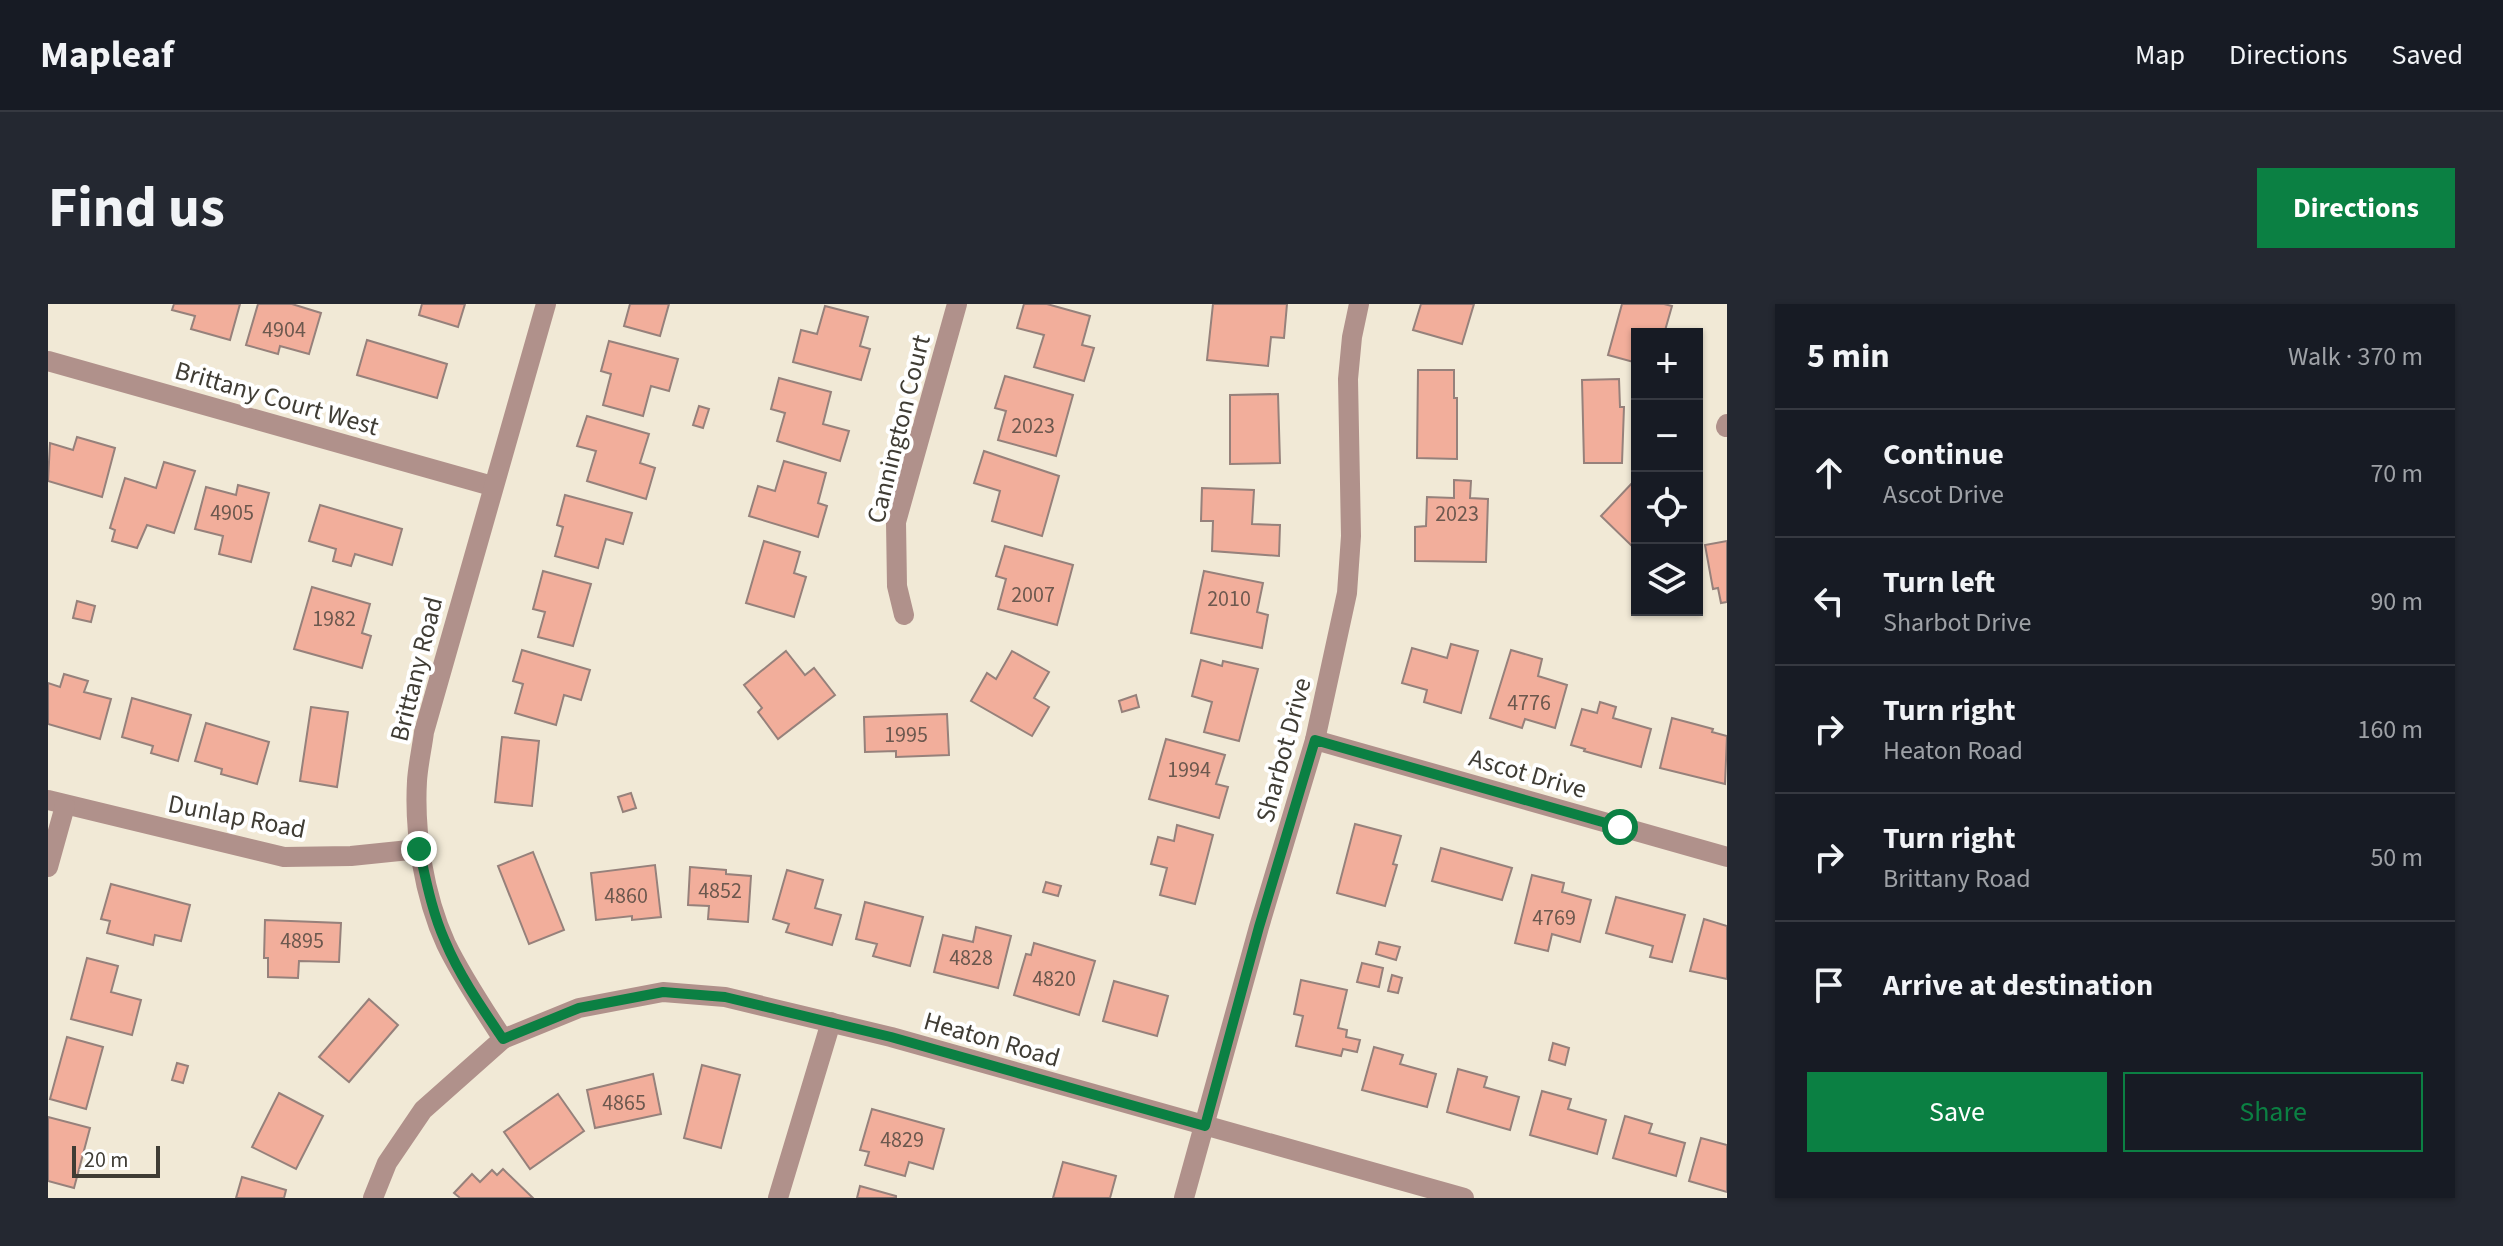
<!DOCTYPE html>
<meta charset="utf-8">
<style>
body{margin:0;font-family:"Source Sans 3",sans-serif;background:#242831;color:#f1f3f6}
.controls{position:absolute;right:24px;top:24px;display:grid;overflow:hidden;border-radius:0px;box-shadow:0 2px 6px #0004}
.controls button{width:72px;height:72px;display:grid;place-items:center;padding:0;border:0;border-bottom:2px solid #363941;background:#171b24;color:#f1f3f6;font:40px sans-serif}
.scale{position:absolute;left:24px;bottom:20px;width:88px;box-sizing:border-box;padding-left:8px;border:4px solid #3f3c34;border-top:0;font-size:22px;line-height:28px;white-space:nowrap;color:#3f3c34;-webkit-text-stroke:6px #fff;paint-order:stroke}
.stop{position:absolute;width:24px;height:24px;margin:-18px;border:6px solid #0b8043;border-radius:50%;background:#fff}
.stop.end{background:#0b8043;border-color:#fff;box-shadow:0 2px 8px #0008}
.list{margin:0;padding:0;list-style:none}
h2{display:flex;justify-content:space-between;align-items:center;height:104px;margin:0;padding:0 32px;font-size:34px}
h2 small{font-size:26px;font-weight:400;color:#9ea1a6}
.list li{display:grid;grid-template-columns:52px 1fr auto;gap:24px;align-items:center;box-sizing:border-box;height:128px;padding:0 32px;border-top:2px solid #363941}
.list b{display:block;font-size:30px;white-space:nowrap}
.list p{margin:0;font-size:26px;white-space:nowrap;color:#9ea1a6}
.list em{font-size:26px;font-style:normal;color:#9ea1a6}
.actions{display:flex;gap:16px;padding:24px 32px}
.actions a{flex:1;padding:18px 0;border:2px solid #0b8043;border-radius:0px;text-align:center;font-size:28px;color:#0b8043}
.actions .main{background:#0b8043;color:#fff}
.icon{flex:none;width:44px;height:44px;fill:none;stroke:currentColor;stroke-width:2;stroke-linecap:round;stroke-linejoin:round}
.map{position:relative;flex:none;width:1679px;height:894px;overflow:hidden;border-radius:0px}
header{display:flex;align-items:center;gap:48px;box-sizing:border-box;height:112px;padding:0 40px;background:#171b24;border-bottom:2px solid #363941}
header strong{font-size:38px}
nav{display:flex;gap:44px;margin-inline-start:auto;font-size:28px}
.intro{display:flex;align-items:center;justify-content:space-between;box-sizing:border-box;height:192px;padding:0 48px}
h1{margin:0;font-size:56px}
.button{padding:20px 36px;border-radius:0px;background:#0b8043;color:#fff;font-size:28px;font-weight:700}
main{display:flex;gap:48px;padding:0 48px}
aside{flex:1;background:#171b24;border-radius:0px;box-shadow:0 2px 6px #0004}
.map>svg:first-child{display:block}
.building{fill:#f2ae9b;stroke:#96817b;stroke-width:2}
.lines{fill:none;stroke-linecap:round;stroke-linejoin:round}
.minor{stroke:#b0918b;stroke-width:20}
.route{stroke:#0b8043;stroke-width:10}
.labels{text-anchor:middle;stroke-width:8;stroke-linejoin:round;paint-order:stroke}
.number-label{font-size:22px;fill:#6c584e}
.street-label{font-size:26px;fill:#3f3c34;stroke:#fff}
</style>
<header>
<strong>Mapleaf</strong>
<nav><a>Map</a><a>Directions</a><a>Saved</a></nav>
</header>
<div class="intro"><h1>Find us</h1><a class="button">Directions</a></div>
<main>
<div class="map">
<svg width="1679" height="894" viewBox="0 0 1679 894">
<rect width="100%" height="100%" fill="#f1e9d6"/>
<g class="building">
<path d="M126,0H192L182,36L143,25L147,12L124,6Z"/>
<path d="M210,0H244L273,9L261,50L232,42L230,50L198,41Z"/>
<path d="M374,0H417L410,23L371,11Z"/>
<path d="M582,0H621L612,32L576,22Z"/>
<path d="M976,0H999L1042,12L1034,41L1046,44L1036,77L986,63L996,31L969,24Z"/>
<path d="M1165,0H1239L1236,34L1223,33L1220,62L1159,56Z"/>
<path d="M1373,0H1426L1414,40L1365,26Z"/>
<path d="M1574,0H1616L1624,2L1616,30H1589V59L1560,51Z"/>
<path d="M777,2L820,13L812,42L822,45L813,76L745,58L753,26L769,30Z"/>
<path d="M319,36L399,60L389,94L309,71Z"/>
<path d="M561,37L630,55L621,87L603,82L595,112L555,101L563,70L553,67Z"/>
<path d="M1370,66H1406V94H1409V155L1369,154Z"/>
<path d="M957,72L1025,91L1008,152L950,136L958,107L947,104Z"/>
<path d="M731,74L783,88L775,120L801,127L792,157L729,137L737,109L723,105Z"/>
<path d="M1571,75L1572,103H1576L1574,159H1536L1534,76Z"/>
<path d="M1230,90L1232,159L1182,160V91Z"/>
<path d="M651,102L661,105L655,124L645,121Z"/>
<path d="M539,112L601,130L592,159L607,164L598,195L539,177L548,147L529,142Z"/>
<path d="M29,133L67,144L54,193L0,177L2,139L25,146Z"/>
<path d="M936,147L1011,172L994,232L944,217L952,187L926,179Z"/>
<path d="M736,157L778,169L770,199L779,202L770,233L701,212L710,182L727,187Z"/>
<path d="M116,158L147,167L126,229L99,221L89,244L64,237L67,226L62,224L77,174L108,184Z"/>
<path d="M1406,176L1423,177L1422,194L1440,195L1438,258L1367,257V223L1378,222L1379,193L1406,194Z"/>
<path d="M1586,177L1589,180V247L1553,212Z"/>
<path d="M190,181L221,189L203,258L171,250L175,232L147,225L158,183L188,191Z"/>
<path d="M1154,184L1206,186L1204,220L1232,221L1231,252L1164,247L1165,217H1153Z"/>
<path d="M517,191L584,209L575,240L558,235L550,264L507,252L515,223L509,221Z"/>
<path d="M272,201L354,225L344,261L307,250L303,262L285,257L288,245L261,237Z"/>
<path d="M716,237L752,248L746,269L758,273L746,313L698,299Z"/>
<path d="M1679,237V298L1673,299L1670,284L1665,285L1657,241Z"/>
<path d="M957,242L1025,261L1009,321L950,305L958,275L948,272Z"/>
<path d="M495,267L543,280L525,342L490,333L497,308L485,305Z"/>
<path d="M1156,267L1215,279L1209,308L1220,311L1214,344L1143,329Z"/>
<path d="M264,283L322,300L314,329L323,332L314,364L246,345Z"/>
<path d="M29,297L47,302L43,318L25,314Z"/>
<path d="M1403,340L1430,347L1413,409L1376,398L1379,386L1354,379L1364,344L1399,354Z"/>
<path d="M474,346L542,366L533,396L516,391L508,421L467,409L475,380L465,377Z"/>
<path d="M1463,346L1494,355L1490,372L1519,381L1507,424L1477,415L1474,424L1442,414Z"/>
<path d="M738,347L757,371L766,364L787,391L730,435L710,408L714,404L696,381Z"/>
<path d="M964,347L1001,368L986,394L1001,403L984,432L923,397L939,369L948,375Z"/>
<path d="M1153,356L1174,362L1175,357L1210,365L1191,437L1156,428L1164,398L1144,392Z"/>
<path d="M16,370L40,377L36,388L63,395L52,435L0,420V379L12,383Z"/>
<path d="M1088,391L1091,403L1074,408L1071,397Z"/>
<path d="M84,394L143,411L130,457L103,449L105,442L74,433Z"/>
<path d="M1552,398L1568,403L1565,414L1603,425L1593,463L1536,447L1537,445L1523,441L1534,405L1549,409Z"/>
<path d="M263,403L300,408L289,483L252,477Z"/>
<path d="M899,410L901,451L848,453V447L817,448L816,413Z"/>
<path d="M1624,414L1665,425L1664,428L1679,432L1677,480L1612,464Z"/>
<path d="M158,419L221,438L209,480L173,470L174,465L147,457Z"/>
<path d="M454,433L491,437L484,502L447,498Z"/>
<path d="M1118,435L1177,451L1168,480L1180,483L1171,514L1101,495Z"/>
<path d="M583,489L588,504L575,508L570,493Z"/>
<path d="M1307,520L1353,532L1345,560L1349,561L1337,602L1289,589Z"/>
<path d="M1129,521L1165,531L1147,600L1112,591L1119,564L1103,560L1110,533L1126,537Z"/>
<path d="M1393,544L1464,564L1454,596L1384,577Z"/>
<path d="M485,548L516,626L481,640L450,562Z"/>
<path d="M607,561L613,613L584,616V612L548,616L543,569Z"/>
<path d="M642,563L678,566V570L703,572L700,618L660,615L661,602L640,601Z"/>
<path d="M739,566L775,576L767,604L793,611L784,641L738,628L741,620L725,615Z"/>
<path d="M1484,571L1516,579L1514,588L1543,596L1532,638L1504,630L1500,647L1467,639Z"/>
<path d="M998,578L1013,582L1010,592L995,588Z"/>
<path d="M63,580L142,601L133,637L107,631L105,641L59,629L62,617L53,615Z"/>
<path d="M1568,593L1637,611L1624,658L1602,653L1605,642L1558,629Z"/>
<path d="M817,598L875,613L862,662L825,652L829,640L808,635Z"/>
<path d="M1656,615L1679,622V675L1642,667Z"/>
<path d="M217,616L293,619L291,658L251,657L250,674L220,673V654H216Z"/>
<path d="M928,623L963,632L950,684L886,668L895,631L925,638Z"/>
<path d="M1331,638L1352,643L1348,656L1328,650Z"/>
<path d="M986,639L1047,657L1031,711L966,691L978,650L983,651Z"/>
<path d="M39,654L70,662L63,688L93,696L84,731L23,715Z"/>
<path d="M1314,659L1335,664L1331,683L1309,678Z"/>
<path d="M1344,671L1354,674L1350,689L1340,687Z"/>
<path d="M1253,676L1299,686L1290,724L1299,726L1298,733L1312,736L1309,748L1295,745L1293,752L1248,742L1255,712L1246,710Z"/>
<path d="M1066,677L1120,692L1109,732L1055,717Z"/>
<path d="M321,695L350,721L301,778L271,753Z"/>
<path d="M19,733L55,743L38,805L2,795Z"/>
<path d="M1505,739L1521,744L1517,761L1501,756Z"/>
<path d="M1326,743L1355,751L1352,760L1388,770L1379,803L1314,786Z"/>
<path d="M129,759L140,762L135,779L124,776Z"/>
<path d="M654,761L692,771L673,844L636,834Z"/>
<path d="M1410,765L1439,773L1436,783L1471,793L1462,826L1399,808Z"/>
<path d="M605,770L613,810L547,824L539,786Z"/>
<path d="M1494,787L1523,795L1520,805L1558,816L1549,850L1482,831Z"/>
<path d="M231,789L275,812L248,865L204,843Z"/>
<path d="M510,790L536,827L482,865L456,828Z"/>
<path d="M824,805L896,825L885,865L861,858L857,872L817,861L821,848L812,846Z"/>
<path d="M1577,812L1604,820L1601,829L1637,839L1628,872L1565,854Z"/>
<path d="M0,813L42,824L26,884L0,877Z"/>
<path d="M1653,834L1679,841V888L1641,877Z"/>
<path d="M1015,858L1068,872L1062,894H1005Z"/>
<path d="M455,865L485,894H412L406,889L424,870L432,878L444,866L449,871Z"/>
<path d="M194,873L238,886L236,894H188Z"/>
<path d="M812,882L848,892V894H809Z"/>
</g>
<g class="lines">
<g class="minor">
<path d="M0,57L444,182"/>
<path d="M1678,123L1679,120"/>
<path d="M856,311L849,282L848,218L909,0"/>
<path d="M1267,436L1679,553"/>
<path d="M0,496L236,553L303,552L371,545"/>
<path d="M0,563L17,502"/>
<path d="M455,735C435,704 414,673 398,640C376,592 366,529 369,477C370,461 374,444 376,428L498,0"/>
<path d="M325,894L339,859L375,806L455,735L531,704L615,688L677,693L843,733L1416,894"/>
<path d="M730,894L783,718"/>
<path d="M1136,894L1211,623L1267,436L1299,289L1303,232L1300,75L1304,33L1311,0"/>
</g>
</g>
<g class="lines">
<path class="route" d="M371,545C378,576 384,608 397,637C411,671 434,704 455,735L531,704L615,688L677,693L843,733L1157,822L1211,623L1267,436L1572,523"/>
</g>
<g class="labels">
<g class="number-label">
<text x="236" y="33">4904</text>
<text x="985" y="129">2023</text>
<text x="184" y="216">4905</text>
<text x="1409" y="217">2023</text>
<text x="985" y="298">2007</text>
<text x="1181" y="302">2010</text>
<text x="286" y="322">1982</text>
<text x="1481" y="406">4776</text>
<text x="858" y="438">1995</text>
<text x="1141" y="473">1994</text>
<text x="672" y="594">4852</text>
<text x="578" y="599">4860</text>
<text x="1506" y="621">4769</text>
<text x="254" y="644">4895</text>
<text x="923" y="661">4828</text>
<text x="1006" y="682">4820</text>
<text x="576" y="806">4865</text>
<text x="854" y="843">4829</text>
</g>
<g class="street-label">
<text transform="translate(229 94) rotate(16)" y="9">Brittany Court West</text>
<text transform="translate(850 125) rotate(-76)" y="9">Cannington Court</text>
<text transform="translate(368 365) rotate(-76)" y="9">Brittany Road</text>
<text transform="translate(1235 446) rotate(-75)" y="9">Sharbot Drive</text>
<text transform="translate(1480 469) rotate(16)" y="9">Ascot Drive</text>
<text transform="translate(189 512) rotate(11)" y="9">Dunlap Road</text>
<text transform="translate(944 735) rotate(16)" y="9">Heaton Road</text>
</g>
</g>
</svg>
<div class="controls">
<button>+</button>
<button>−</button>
<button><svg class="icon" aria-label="locate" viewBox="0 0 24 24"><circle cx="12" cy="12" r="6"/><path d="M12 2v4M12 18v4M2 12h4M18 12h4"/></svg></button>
<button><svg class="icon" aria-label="layers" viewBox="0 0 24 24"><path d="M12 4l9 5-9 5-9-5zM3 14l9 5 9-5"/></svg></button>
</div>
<div class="scale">20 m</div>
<div class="stop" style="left:1572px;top:523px"></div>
<div class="stop end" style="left:371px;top:545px"></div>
</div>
<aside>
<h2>5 min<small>Walk · 370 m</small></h2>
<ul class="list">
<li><svg class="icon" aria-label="ahead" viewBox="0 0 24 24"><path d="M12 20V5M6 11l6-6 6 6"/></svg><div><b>Continue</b><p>Ascot Drive</p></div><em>70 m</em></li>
<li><svg class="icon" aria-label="left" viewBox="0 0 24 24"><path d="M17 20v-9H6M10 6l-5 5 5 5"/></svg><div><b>Turn left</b><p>Sharbot Drive</p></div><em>90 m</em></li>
<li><svg class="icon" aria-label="right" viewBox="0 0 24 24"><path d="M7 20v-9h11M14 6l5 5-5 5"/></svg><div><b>Turn right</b><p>Heaton Road</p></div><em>160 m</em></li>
<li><svg class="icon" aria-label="right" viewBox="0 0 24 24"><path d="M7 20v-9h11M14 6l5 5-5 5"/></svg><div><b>Turn right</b><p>Brittany Road</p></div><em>50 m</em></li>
<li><svg class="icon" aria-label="arrive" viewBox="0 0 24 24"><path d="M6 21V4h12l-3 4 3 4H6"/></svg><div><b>Arrive at destination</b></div></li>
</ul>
<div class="actions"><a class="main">Save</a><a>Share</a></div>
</aside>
</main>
